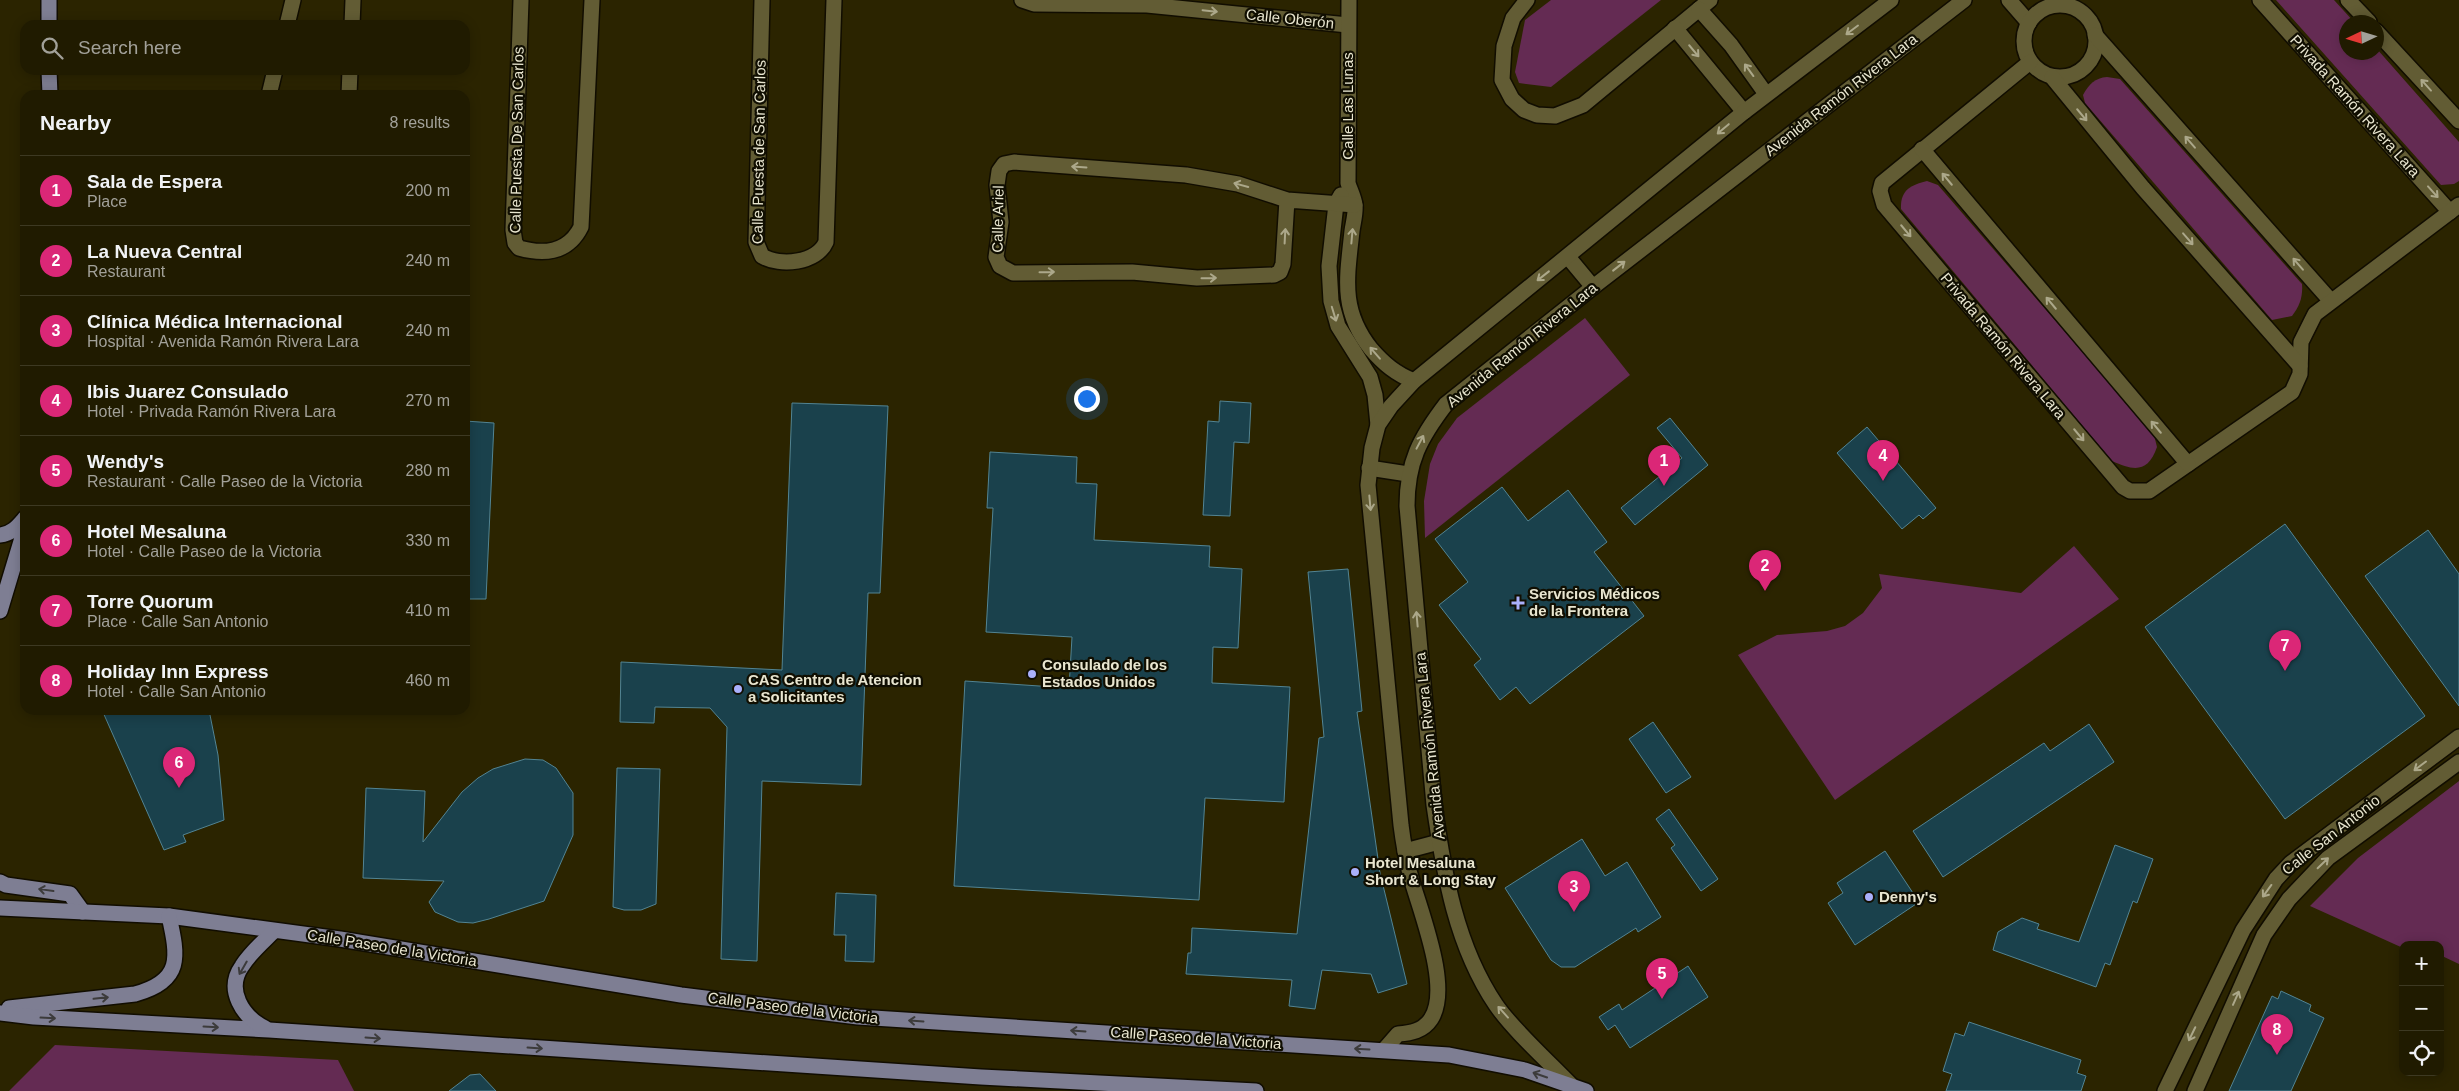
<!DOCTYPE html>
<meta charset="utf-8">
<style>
body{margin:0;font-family:Helvetica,sans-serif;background:#28240a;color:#f1f3f6}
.controls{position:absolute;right:15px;bottom:15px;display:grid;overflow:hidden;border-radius:10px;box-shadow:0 2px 12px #0003}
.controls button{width:45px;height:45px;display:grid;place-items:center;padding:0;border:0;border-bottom:1px solid #3d3922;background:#201b00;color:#f1f3f6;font:25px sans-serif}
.compass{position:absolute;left:2339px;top:15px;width:45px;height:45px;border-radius:50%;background:#201b00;box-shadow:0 2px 12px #0003;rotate:266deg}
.you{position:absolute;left:1086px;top:398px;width:18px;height:18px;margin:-12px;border:4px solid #fff;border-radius:50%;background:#1a73e8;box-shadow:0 0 0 8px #1a73e833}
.badge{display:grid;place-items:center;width:32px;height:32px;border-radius:50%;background:#db2777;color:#fff;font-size:16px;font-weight:700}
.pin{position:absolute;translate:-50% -41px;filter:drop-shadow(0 1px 2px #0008)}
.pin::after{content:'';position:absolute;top:26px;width:18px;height:15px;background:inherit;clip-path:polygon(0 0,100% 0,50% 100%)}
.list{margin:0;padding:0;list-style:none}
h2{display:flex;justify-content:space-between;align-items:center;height:65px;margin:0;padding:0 20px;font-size:21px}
h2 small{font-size:16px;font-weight:400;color:#a2a199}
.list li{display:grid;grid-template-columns:32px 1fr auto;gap:15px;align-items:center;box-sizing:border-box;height:70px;padding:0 20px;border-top:1px solid #3d3922}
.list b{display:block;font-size:19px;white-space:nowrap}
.list p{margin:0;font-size:16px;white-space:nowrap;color:#a2a199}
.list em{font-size:16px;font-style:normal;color:#a2a199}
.icon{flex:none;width:28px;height:28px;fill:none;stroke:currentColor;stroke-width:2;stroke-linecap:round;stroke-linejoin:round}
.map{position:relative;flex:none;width:2459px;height:1091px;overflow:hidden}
.search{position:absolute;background:#201b00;box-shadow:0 2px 12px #0003;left:20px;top:20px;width:450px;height:55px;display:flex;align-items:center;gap:12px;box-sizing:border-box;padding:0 18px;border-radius:15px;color:#a2a199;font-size:19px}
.panel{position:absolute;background:#201b00;box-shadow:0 2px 12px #0003;left:20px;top:90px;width:450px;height:625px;border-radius:15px}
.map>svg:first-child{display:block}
.green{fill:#642b53}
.building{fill:#1a414c;stroke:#528493}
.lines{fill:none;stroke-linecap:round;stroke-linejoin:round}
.minor-casing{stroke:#110d00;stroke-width:18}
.tertiary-casing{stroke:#110d00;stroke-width:18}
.primary-casing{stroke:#110d00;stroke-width:18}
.minor{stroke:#625c34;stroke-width:15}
.tertiary{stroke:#625c34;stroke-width:15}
.primary{stroke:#7e7e93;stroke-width:15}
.oneway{stroke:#aca88a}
.oneway2{stroke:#3c3b3b}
.poi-dot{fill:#aab0fb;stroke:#100e01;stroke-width:2}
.labels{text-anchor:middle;stroke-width:4.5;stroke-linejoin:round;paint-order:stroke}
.street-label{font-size:15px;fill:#e9e6d0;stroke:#100e01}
.poi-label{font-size:15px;font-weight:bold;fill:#e9e6d0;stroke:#100e01;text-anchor:start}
</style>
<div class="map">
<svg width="2459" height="1091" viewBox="0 0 2459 1091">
<rect width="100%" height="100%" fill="#2b2400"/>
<g class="green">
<path d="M1551,0H1661L1551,87L1519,83L1515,72L1525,20Z"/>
<path d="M2276,0H2334L2354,22H2346V52H2376L2377,49L2459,142V181L2454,184L2441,185Z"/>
<path d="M2107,77L2120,79L2302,284C2303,296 2300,306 2292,316L2272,320L2085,103L2083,95C2089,84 2095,78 2107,77Z"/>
<path d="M1927,181L1938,185L2154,435L2157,447C2148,473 2134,471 2112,461L1901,209C1900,190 1911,185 1927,181Z"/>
<path d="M1585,318L1630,375L1425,538L1424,501L1430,464L1438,444L1457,418Z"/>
<path d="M2074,546L2119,599L1835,800L1738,655L1777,635L1827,631L1845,626L1863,613L1882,588L1879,574L2021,593Z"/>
<path d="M2459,781V964L2440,955V945H2403V948L2310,906L2358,858Z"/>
<path d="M55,1045L338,1060L354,1091H9Z"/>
</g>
<g class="building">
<path d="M1220,401L1251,403L1249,443L1234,442L1230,516L1203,515L1208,421L1219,422Z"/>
<path d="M792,403L888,406L880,593H868L861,785L762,781L757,961L721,959L727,727L710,708L655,707L654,723L620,722L621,662L782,670Z"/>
<path d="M1670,418L1708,465L1635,525L1621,508L1682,458L1657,428Z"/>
<path d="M465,421L494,423L486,599H465Z"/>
<path d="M1867,427L1936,508L1923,519L1919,515L1902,529L1837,453Z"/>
<path d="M990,452L1077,457L1076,483L1097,484L1094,540L1210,546L1209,567L1242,569L1238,648L1213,647L1212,683L1290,687L1284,802L1205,798L1199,900L954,886L965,681L1069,688L1072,637L986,632L993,508H987Z"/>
<path d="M1502,487L1528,521L1568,490L1607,542L1594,552L1644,616L1530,704L1516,687L1500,700L1474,665L1481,659L1439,605L1468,582L1435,539Z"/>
<path d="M2285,524L2425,716L2285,819L2145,627Z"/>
<path d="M2428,530L2459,574V706L2365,576Z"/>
<path d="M1348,569L1362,711L1357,712L1380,873L1407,984L1378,993L1371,974L1322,970L1315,1009L1289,1006L1292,980L1186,974L1188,953H1191L1192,928L1297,934L1319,738L1324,737L1308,572Z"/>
<path d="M102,710H209L218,755L224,820L183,835L186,842L164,850Z"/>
<path d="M1653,722L1691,777L1666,793L1629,739Z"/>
<path d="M2089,724L2114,762L1943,877L1913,831L2044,743L2050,751Z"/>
<path d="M525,759L543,760L556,768L573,793V835L544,901L489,919L473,923L458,922L435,912L429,902L444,881L363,878L366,788L425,791L423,842L462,792L478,778L493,769Z"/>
<path d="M617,768L660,769L656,904L641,910H624L613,907Z"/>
<path d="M1669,809L1718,879L1701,891L1671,848L1675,845L1656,819Z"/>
<path d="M1582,839L1605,876L1627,862L1661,917L1638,932L1636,928L1575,967H1561L1551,960L1505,888Z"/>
<path d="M2115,845L2153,859L2137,903L2133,901L2110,965L2105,963L2096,987L1993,950L1998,932L2022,918L2039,924L2037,929L2079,942Z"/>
<path d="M1885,851L1919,902L1855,945L1828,903L1843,893L1837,883Z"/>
<path d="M836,893L876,895L874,962L845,961L846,935H834Z"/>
<path d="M1688,966L1708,997L1630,1048L1615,1025L1608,1030L1599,1017L1619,1004L1622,1010Z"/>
<path d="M2281,991L2311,1005L2309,1011L2324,1018L2291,1091H2229L2272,996L2278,999Z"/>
<path d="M1969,1022L2081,1060L2077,1073L2086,1076L2081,1091H1946L1952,1074L1943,1071L1955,1033L1964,1036Z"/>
<path d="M480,1074L496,1091H449L470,1075Z"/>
</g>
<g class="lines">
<g class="minor-casing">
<g id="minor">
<path d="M521,0L513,230L515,243L519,248C544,255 568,253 581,227L592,0"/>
<path d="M762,0L756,242L762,256C780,267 817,263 826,242L834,0"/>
<path d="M1022,0L1034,4L1147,5L1348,25"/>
<path d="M1349,0L1348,183C1350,190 1354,197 1355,205C1356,213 1353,223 1352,231C1347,278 1340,310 1371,349C1384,364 1396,374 1414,381"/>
<path d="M1527,0L1513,18L1504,46L1502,80L1512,99L1524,110L1537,115L1555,116L1583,105L1710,0"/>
<path d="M2009,0L2029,23"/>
<path d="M2260,0L2450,212"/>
<path d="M2348,0L2369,22"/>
<circle cx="2060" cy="41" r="36"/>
<path d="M1699,9L1731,45L1766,94"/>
<path d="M287,25L293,0"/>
<path d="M352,25L353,0"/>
<path d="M1675,28L1744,112"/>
<path d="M2376,31L2459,121"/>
<path d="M2095,35L2330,300"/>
<path d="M2030,62L1882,183L1880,191L1884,205L2123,487L2130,491H2149L2292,392L2300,374L2301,342L2315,314L2459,205"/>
<path d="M2052,77L2143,188L2300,366"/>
<path d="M269,95L275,70"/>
<path d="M349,95L350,70"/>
<path d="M1922,149L2188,464"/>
<path d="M1341,195L1336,204L1329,266L1331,301L1338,326L1370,377L1375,395L1378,425"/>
<path d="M1287,200L1283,264L1280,272L1274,275L1197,278L1132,272L1013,273L1000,266L996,257L1001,222L997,185L999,171L1004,164L1014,162L1186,175L1238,184L1287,200L1355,205"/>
<path d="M2165,1091L2243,930L2276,879L2291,863L2459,737"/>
<path d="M2195,1091L2264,935L2289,899L2328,858L2459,762"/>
</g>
</g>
<g class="tertiary-casing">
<g id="tertiary">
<path d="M1568,257L1593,287"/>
<path d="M1369,468L1408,474"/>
<path d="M1405,851L1439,842"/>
<path d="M1384,1050L1398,1034C1411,1033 1423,1031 1431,1019C1452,987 1419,909 1410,874C1406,858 1403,841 1401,825L1368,485L1372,448L1378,425L1391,406L1414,381L1744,112L1891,0"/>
<path d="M1572,1086C1549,1062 1514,1031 1496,1005C1456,946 1444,874 1434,805L1407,506C1407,462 1420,438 1446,404L1593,287L1964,0"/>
</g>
</g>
<g class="primary-casing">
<g id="primary">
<path d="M49,25V0"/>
<path d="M49,70L50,95"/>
<path d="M0,535C12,534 18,526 25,518"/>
<path d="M0,611L25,528"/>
<path d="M0,882L6,885L70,894L83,912"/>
<path d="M0,908L169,916L340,939L681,995L858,1017L1449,1055L1525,1070L1586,1091"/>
<path d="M9,1008L135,994C183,981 178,957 169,916"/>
<path d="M0,1013L34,1017L269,1030L981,1077L1256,1091"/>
<path d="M265,1028C243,1017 225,990 242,966C250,953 263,942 274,931"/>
</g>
</g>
<use href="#minor" class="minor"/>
<use href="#tertiary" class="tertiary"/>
<use href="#primary" class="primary"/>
</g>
<defs><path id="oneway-shaft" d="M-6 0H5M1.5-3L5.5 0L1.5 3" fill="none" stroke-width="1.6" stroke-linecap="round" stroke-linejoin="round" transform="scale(1.25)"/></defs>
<g class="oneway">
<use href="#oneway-shaft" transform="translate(1210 11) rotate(6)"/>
<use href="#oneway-shaft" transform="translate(1852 30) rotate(143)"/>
<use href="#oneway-shaft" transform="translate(1694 51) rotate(50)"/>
<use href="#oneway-shaft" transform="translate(1749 70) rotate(-126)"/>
<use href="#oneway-shaft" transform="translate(2426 85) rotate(-132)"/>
<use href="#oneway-shaft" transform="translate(2082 115) rotate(50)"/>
<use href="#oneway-shaft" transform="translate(1723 129) rotate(140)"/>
<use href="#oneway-shaft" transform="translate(2190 142) rotate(-131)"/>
<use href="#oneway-shaft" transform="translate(1079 167) rotate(-176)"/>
<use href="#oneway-shaft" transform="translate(1947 179) rotate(-130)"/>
<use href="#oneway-shaft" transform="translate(1241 185) rotate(-165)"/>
<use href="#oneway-shaft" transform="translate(2433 192) rotate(48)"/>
<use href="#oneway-shaft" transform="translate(1906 231) rotate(50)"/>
<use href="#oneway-shaft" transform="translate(1285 236) rotate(-87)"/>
<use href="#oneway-shaft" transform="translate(1352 236) rotate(-85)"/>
<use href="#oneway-shaft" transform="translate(2188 239) rotate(49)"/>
<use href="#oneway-shaft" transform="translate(2298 264) rotate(-131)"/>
<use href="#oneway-shaft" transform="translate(1619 266) rotate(-38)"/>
<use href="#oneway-shaft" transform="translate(1047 272) rotate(-1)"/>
<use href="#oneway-shaft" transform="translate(1543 276) rotate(142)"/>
<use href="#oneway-shaft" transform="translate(1209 278) rotate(-1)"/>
<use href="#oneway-shaft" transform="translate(2051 303) rotate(-130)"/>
<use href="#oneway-shaft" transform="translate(1334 314) rotate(73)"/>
<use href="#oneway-shaft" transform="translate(1375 353) rotate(-131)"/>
<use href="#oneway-shaft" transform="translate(2156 427) rotate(-130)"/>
<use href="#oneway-shaft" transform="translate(2079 435) rotate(50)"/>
<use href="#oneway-shaft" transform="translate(1420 442) rotate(-62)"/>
<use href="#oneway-shaft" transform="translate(1370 503) rotate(85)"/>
<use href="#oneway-shaft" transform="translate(1417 619) rotate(-95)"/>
<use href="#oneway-shaft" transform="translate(2420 766) rotate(143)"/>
<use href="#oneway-shaft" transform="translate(2323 863) rotate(-44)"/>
<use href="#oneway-shaft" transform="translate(2267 891) rotate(126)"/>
<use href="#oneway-shaft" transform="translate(2236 998) rotate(-66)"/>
<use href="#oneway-shaft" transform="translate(1503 1012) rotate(-132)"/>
<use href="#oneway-shaft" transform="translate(2192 1034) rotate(116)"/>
</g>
<g class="oneway2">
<use href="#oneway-shaft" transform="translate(46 890) rotate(-172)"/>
<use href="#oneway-shaft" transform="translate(243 968) rotate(120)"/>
<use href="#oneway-shaft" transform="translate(101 998) rotate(-6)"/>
<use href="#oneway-shaft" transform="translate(48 1018) rotate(3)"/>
<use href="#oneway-shaft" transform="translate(916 1021) rotate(-176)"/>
<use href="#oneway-shaft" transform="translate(211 1027) rotate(3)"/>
<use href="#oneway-shaft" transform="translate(1078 1031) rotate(-176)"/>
<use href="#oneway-shaft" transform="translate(373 1038) rotate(4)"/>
<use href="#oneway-shaft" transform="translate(535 1048) rotate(4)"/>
<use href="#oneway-shaft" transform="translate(1362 1049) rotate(-177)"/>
<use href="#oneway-shaft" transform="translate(1540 1075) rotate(-161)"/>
</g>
<g class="poi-dot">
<path d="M1515.5 595.5h5v5h5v5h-5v5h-5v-5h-5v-5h5z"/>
<circle cx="1032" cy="674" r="5"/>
<circle cx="738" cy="689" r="5"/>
<circle cx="1355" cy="872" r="5"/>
<circle cx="1869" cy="897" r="5"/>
</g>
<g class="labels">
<g class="street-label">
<text transform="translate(1290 19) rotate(6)" y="5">Calle Oberón</text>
<text transform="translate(1841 95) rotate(-38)" y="5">Avenida Ramón Rivera Lara</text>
<text transform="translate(1348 106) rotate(-90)" y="5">Calle Las Lunas</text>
<text transform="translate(2355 106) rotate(48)" y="5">Privada Ramón Rivera Lara</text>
<text transform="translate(517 140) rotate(-89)" y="5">Calle Puesta De San Carlos</text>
<text transform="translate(759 152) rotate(-89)" y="5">Calle Puesta de San Carlos</text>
<text transform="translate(998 219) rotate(-89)" y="5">Calle Ariel</text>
<text transform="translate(1522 345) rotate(-39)" y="5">Avenida Ramón Rivera Lara</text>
<text transform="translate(2003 346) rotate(50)" y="5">Privada Ramón Rivera Lara</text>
<text transform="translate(1430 746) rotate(-96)" y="5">Avenida Ramón Rivera Lara</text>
<text transform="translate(2331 835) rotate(-38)" y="5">Calle San Antonio</text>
<text transform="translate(392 948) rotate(9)" y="5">Calle Paseo de la Victoria</text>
<text transform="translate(793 1008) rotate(7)" y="5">Calle Paseo de la Victoria</text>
<text transform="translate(1196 1038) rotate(4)" y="5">Calle Paseo de la Victoria</text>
</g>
<g class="poi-label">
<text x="1529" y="599">Servicios Médicos<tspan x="1529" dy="17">de la Frontera</tspan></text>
<text x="1042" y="670">Consulado de los<tspan x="1042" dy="17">Estados Unidos</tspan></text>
<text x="748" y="685">CAS Centro de Atencion<tspan x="748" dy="17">a Solicitantes</tspan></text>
<text x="1365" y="868">Hotel Mesaluna<tspan x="1365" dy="17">Short &amp; Long Stay</tspan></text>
<text x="1879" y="902">Denny's</text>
</g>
</g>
</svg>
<div class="controls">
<button>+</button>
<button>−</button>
<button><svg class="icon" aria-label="locate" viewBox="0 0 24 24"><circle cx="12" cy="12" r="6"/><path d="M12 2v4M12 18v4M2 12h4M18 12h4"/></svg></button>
</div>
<svg class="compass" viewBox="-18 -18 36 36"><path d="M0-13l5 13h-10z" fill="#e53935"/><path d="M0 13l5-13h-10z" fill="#a2a199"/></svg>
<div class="you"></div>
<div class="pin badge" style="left:1664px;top:486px">1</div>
<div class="pin badge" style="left:1765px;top:591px">2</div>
<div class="pin badge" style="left:1574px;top:912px">3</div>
<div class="pin badge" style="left:1883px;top:481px">4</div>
<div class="pin badge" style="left:1662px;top:999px">5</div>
<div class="pin badge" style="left:179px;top:788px">6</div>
<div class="pin badge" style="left:2285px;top:671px">7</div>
<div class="pin badge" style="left:2277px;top:1055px">8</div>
<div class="search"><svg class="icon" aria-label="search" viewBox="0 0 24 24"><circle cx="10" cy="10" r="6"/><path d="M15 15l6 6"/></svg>Search here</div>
<section class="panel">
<h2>Nearby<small>8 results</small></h2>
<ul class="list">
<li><span class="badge">1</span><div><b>Sala de Espera</b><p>Place</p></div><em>200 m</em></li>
<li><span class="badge">2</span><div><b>La Nueva Central</b><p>Restaurant</p></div><em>240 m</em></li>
<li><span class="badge">3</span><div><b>Clínica Médica Internacional</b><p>Hospital · Avenida Ramón Rivera Lara</p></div><em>240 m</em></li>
<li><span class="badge">4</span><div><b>Ibis Juarez Consulado</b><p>Hotel · Privada Ramón Rivera Lara</p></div><em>270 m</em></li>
<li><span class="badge">5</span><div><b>Wendy's</b><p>Restaurant · Calle Paseo de la Victoria</p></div><em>280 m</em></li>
<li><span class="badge">6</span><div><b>Hotel Mesaluna</b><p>Hotel · Calle Paseo de la Victoria</p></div><em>330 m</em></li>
<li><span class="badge">7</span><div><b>Torre Quorum</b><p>Place · Calle San Antonio</p></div><em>410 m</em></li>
<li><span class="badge">8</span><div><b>Holiday Inn Express</b><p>Hotel · Calle San Antonio</p></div><em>460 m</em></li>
</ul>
</section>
</div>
